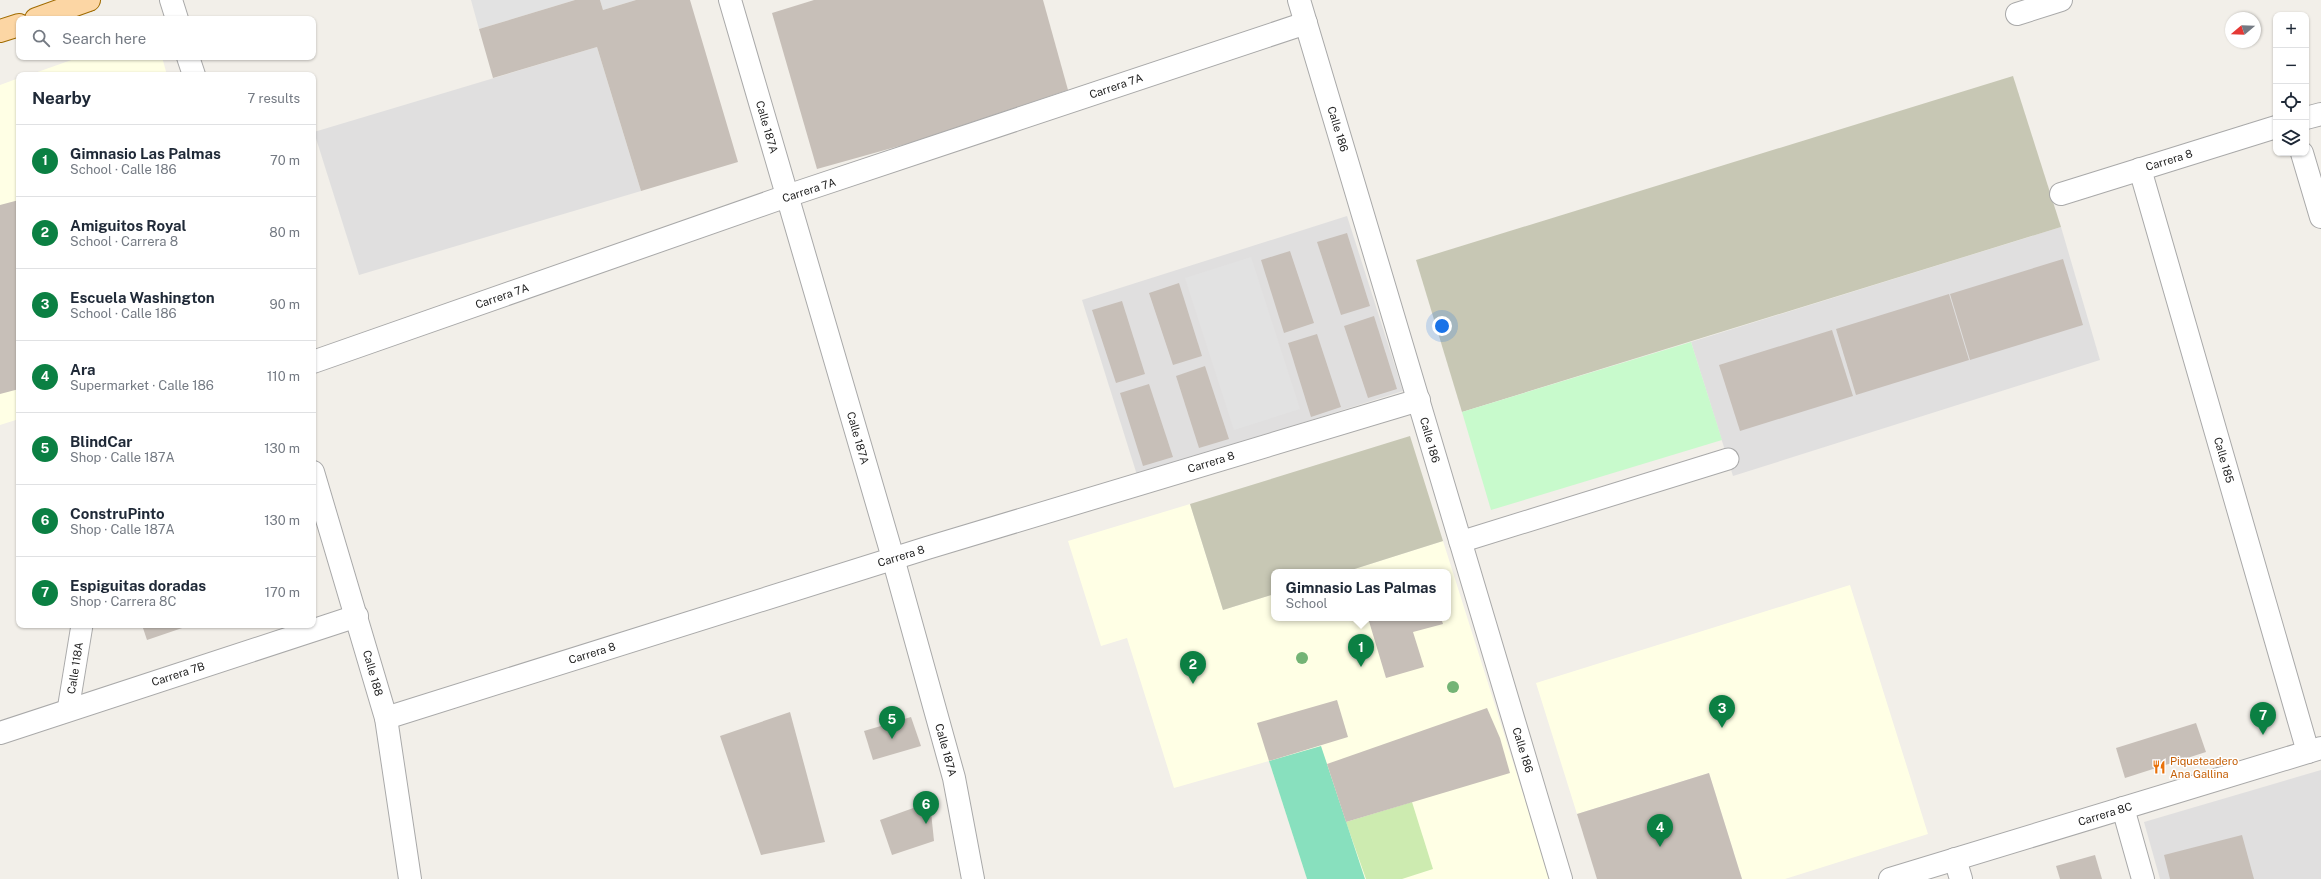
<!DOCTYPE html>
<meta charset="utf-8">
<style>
body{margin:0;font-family:"Public Sans",sans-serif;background:#f6f6f7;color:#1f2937}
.controls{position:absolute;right:12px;top:12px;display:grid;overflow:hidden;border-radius:8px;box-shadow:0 1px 3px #0004}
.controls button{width:36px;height:36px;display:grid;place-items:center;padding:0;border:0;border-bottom:1px solid #e0e1e3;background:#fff;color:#1f2937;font:20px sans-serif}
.compass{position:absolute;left:2225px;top:12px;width:36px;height:36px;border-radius:50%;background:#fff;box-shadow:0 1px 3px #0004;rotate:251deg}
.you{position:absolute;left:1442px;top:326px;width:14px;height:14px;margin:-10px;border:3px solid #fff;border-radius:50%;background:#1a73e8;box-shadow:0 0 0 6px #1a73e833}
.badge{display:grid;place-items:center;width:26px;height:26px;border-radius:50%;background:#0b8043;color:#fff;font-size:13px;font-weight:700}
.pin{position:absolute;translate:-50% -33px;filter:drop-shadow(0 1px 2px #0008)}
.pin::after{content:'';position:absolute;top:21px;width:14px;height:12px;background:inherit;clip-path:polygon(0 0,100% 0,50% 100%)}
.popup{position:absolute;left:1271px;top:569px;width:180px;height:52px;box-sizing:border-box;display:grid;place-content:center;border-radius:8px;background:#fff;filter:drop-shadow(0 1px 3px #0005);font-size:13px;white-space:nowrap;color:#747a83}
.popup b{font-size:15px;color:#1f2937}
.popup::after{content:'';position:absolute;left:50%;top:100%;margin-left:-8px;border:8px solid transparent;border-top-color:#fff}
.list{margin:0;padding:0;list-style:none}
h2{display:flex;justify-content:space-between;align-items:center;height:52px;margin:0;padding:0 16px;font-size:17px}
h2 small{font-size:13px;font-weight:400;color:#747a83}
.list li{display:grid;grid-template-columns:26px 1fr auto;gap:12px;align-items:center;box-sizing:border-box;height:72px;padding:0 16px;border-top:1px solid #e0e1e3}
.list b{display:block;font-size:15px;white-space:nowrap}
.list p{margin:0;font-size:13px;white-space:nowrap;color:#747a83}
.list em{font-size:13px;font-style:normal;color:#747a83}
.icon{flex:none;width:22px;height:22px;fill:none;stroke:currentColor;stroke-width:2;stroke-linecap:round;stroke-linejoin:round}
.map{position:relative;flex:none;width:2321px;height:879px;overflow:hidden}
.search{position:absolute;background:#fff;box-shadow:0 1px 3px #0004;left:16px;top:16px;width:300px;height:44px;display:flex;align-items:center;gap:10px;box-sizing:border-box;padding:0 14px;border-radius:8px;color:#747a83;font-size:15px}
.panel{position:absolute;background:#fff;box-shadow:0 1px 3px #0004;left:16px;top:72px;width:300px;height:556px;border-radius:8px}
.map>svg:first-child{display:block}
.residential{fill:#e0dfdf}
.education{fill:#ffffe5}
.construction{fill:#c7c7b4}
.grass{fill:#cdebb0}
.park{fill:#c8facc}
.pitch{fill:#88e0be}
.parking{fill:#e2e2e2}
.building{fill:#c7bfb8}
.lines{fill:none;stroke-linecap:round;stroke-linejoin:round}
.service-casing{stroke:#a9a9a9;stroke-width:23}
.minor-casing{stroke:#a9a9a9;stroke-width:24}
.primary-casing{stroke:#a06b00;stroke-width:24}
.service{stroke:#fff;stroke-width:21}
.minor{stroke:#fff;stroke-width:22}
.primary{stroke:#fcd6a4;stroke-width:22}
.tree{fill:#74b475}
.labels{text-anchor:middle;stroke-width:3;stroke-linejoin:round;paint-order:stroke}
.street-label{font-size:11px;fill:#222;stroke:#fff}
.food-label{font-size:11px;fill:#c56008;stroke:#fff;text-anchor:start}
</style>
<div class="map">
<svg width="2321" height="879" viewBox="0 0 2321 879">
<rect width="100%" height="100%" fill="#f2efe9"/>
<g class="residential">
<path d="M597,47L641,191L359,275L314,132Z"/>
<path d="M1347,216L1403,391L1137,475L1082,300Z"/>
<path d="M2061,227L2100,360L1733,476L1691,342Z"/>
<path d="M2321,770V879H2160L2144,822Z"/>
</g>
<g class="education">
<path d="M80,57H162L167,75H29Z"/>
<path d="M19,78V419L0,425V85Z"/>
<path d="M1190,504L1223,610L1274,594V618H1448V572H1345L1443,541L1550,879H1307L1269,761L1174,788L1127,638L1101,646L1068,541Z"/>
<path d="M1850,585L1928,834L1785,879H1742L1709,773L1577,814L1536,683Z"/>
</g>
<g class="construction">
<path d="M2013,76L2061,227L1462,412L1416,260Z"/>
<path d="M1410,436L1443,541L1345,572H1274V594L1223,610L1190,504Z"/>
</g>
<path class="grass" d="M1412,802L1433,869L1402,879H1366L1346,822Z"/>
<path class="park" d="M1691,342L1722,440L1491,510L1462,412Z"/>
<path class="pitch" d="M1321,746L1327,764L1365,879H1307L1269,761Z"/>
<g class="parking">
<path d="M471,0H575L479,29Z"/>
<path d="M600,0H636L603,10Z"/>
<path d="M1251,257L1300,409L1234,430L1185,278Z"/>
</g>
<g class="building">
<path d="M575,0H600L603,10L636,0H690L738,162L641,191L597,47L493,78L479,29Z"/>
<path d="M814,0H1043L1068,90L910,143L817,169L772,13Z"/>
<path d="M19,200V389L0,394V205Z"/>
<path d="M1347,233L1370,306L1341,315L1317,242Z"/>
<path d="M1290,251L1314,323L1284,333L1261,260Z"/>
<path d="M2063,259L2083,325L1970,360L1950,294Z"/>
<path d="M1179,283L1202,356L1173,365L1149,293Z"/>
<path d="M1949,294L1969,360L1856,395L1836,329Z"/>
<path d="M1122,301L1145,374L1116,383L1092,310Z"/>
<path d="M1374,316L1397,389L1368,398L1344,326Z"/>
<path d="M1832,330L1853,396L1740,431L1719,365Z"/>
<path d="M1317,334L1341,407L1311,417L1288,343Z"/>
<path d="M1205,366L1229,439L1199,448L1176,376Z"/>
<path d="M1149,384L1173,457L1143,466L1120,393Z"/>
<path d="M1368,618H1441L1443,624L1413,632L1424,667L1386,678Z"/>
<path d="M142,625H191L147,640Z"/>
<path d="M1337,700L1348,737L1269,761L1257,723Z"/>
<path d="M1487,708L1500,738L1510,773L1346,822L1327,764Z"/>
<path d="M790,712L825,842L761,855L720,736Z"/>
<path d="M911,717L921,746L873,760L864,731Z"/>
<path d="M2196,723L2206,752L2125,778L2116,748Z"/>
<path d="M1709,773L1742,879H1597L1577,814Z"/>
<path d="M930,802L934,841L892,855L880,820Z"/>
<path d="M2242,835L2254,879H2170L2164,855Z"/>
<path d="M2095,855L2102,879H2060L2056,866Z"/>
</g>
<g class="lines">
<g class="service-casing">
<g id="service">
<path d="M1460,542L1728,459"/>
<path d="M68,710L82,625"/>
</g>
</g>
<g class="minor-casing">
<g id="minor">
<path d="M171,0L177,19"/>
<path d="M730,0L893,558L954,778L973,879"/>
<path d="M1299,0L1561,879"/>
<path d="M2017,14L2061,0"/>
<path d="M188,57L194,75"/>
<path d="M2306,118L2321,114"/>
<path d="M2302,153L2321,217"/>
<path d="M2140,169L2308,752"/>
<path d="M2061,194L2276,127"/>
<path d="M313,362L787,196L1306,23"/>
<path d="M313,472L386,718L410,879"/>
<path d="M386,718L927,548L1419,400"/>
<path d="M0,733L357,616"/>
<path d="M2123,808L2143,879"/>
<path d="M1955,859L1961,879"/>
<path d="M1890,879L2321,748"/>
</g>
</g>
<g class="primary-casing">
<g id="primary">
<path d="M36,19L89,0"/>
<path d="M0,31L19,25"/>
</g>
</g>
<use href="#service" class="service"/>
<use href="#minor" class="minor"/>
<use href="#primary" class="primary"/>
</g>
<g class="tree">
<circle cx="1302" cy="658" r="6"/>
<circle cx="1453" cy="687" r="6"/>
</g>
<defs>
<g id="restaurant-bare" transform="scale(1.08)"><path d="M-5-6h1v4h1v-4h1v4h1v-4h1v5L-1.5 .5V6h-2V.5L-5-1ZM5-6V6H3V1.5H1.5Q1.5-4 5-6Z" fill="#e8710a" stroke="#fff" stroke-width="2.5" paint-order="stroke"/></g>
</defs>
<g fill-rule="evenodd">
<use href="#restaurant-bare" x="2159" y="767"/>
</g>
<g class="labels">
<g class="street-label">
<text transform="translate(1116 86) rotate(-19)" y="4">Carrera 7A</text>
<text transform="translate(767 127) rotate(74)" y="4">Calle 187A</text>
<text transform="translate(1338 129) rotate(73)" y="4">Calle 186</text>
<text transform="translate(2169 160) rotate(-17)" y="4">Carrera 8</text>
<text transform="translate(809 190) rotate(-18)" y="4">Carrera 7A</text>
<text transform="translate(502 296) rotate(-19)" y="4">Carrera 7A</text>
<text transform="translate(858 438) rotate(74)" y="4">Calle 187A</text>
<text transform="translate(1430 440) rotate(74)" y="4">Calle 186</text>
<text transform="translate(2224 460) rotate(74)" y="4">Calle 185</text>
<text transform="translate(1211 462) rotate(-17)" y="4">Carrera 8</text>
<text transform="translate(901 556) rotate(-17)" y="4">Carrera 8</text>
<text transform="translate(592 653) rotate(-17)" y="4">Carrera 8</text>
<text transform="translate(75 668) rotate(-81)" y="4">Calle 118A</text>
<text transform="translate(373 673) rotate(74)" y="4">Calle 188</text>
<text transform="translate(178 674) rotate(-18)" y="4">Carrera 7B</text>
<text transform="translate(946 750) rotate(75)" y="4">Calle 187A</text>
<text transform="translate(1523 750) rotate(73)" y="4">Calle 186</text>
<text transform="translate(2105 814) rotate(-17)" y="4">Carrera 8C</text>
</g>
<g class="food-label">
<text x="2170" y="765">Piqueteadero<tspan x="2170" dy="13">Ana Gallina</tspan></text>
</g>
</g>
</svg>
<div class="controls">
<button>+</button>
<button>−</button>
<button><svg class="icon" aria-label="locate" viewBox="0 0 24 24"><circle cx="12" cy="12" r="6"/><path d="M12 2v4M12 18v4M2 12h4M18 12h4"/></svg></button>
<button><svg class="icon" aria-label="layers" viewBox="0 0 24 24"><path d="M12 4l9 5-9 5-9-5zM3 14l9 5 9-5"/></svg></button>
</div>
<svg class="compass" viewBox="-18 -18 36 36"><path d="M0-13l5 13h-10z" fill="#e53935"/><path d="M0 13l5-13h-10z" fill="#747a83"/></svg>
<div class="you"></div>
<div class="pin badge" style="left:1361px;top:667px">1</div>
<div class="popup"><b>Gimnasio Las Palmas</b>School</div>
<div class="pin badge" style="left:1193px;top:684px">2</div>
<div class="pin badge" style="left:1722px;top:728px">3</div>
<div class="pin badge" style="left:1660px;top:847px">4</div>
<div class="pin badge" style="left:892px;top:739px">5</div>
<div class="pin badge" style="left:926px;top:824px">6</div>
<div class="pin badge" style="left:2263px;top:735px">7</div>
<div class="search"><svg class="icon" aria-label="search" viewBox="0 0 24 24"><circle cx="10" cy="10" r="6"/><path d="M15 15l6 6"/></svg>Search here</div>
<section class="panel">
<h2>Nearby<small>7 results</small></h2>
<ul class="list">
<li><span class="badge">1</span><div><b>Gimnasio Las Palmas</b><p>School · Calle 186</p></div><em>70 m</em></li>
<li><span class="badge">2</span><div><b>Amiguitos Royal</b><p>School · Carrera 8</p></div><em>80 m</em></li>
<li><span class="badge">3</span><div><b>Escuela Washington</b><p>School · Calle 186</p></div><em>90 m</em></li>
<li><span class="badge">4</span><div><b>Ara</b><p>Supermarket · Calle 186</p></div><em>110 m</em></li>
<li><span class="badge">5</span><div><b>BlindCar</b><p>Shop · Calle 187A</p></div><em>130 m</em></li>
<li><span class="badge">6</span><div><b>ConstruPinto</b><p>Shop · Calle 187A</p></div><em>130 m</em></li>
<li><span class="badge">7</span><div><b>Espiguitas doradas</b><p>Shop · Carrera 8C</p></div><em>170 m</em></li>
</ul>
</section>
</div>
